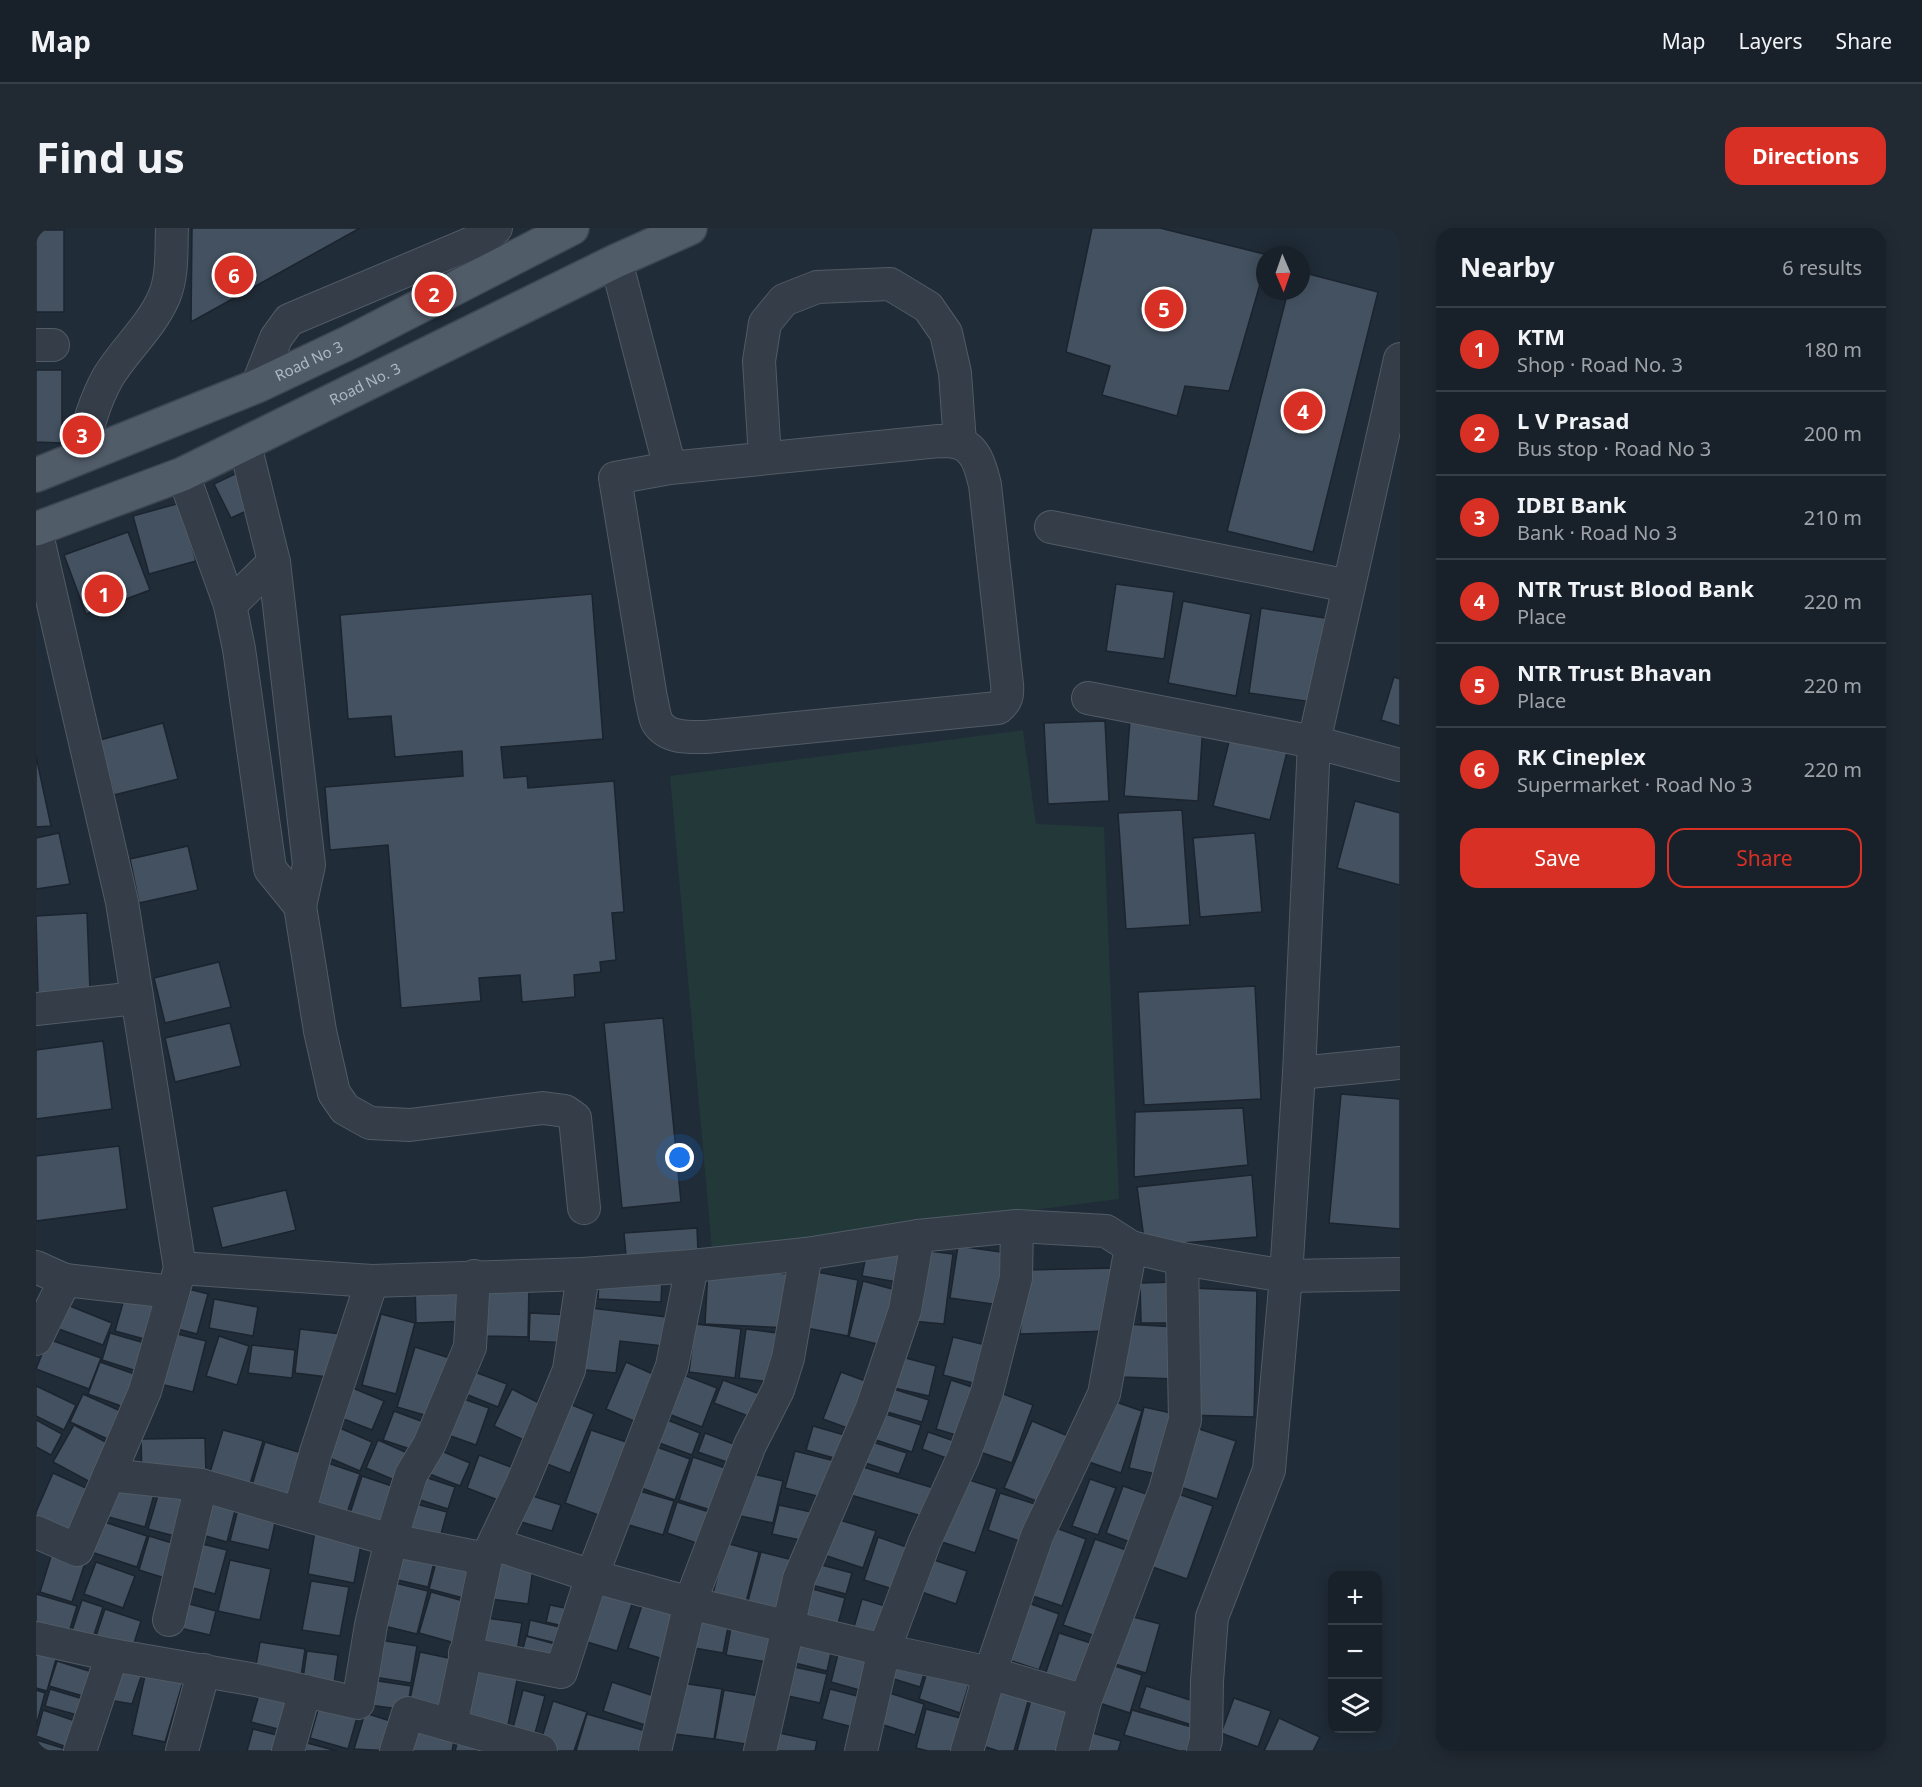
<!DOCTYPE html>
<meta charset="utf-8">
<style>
body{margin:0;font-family:"Noto Sans",sans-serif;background:#212932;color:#f1f3f6}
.controls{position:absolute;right:18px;bottom:18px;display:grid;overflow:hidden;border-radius:12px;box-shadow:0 3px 15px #0003}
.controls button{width:54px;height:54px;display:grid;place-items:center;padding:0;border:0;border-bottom:2px solid #363e47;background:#18212a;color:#f1f3f6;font:30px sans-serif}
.compass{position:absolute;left:1220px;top:18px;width:54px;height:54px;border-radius:50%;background:#18212a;box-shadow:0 3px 15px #0003;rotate:178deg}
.you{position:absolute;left:644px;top:930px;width:21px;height:21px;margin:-15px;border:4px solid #fff;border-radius:50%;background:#1a73e8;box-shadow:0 0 0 9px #1a73e833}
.badge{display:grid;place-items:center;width:39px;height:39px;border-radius:50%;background:#d93025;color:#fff;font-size:20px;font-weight:700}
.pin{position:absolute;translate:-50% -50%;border:3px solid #fff;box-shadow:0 2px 6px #0006}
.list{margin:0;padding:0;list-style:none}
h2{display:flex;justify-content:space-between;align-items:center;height:78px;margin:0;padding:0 24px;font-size:26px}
h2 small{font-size:20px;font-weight:400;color:#9fa3a8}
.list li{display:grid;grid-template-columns:39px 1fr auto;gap:18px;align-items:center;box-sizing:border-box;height:84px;padding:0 24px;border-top:2px solid #363e47}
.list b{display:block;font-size:22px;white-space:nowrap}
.list p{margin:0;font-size:20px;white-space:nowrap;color:#9fa3a8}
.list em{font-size:20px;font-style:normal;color:#9fa3a8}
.actions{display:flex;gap:12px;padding:18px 24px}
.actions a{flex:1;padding:14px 0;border:2px solid #d93025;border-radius:18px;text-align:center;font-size:21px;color:#d93025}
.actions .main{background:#d93025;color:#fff}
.icon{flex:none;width:33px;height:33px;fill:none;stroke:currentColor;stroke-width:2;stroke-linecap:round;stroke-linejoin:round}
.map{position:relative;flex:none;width:1364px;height:1523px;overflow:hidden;border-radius:18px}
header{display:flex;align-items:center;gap:36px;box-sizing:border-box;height:84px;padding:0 30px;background:#18212a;border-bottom:2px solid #363e47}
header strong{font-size:28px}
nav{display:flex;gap:33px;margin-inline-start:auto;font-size:21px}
.intro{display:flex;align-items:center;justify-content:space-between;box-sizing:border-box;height:144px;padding:0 36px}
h1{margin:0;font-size:42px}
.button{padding:15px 27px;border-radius:18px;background:#d93025;color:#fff;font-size:21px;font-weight:700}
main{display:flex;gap:36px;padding:0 36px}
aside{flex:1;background:#18212a;border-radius:18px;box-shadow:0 3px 15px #0003}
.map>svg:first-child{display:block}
.green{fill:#223839}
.building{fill:#435160;stroke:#1b242f;stroke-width:1.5}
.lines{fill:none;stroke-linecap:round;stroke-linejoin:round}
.minor-casing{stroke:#515b66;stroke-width:34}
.major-casing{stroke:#3d4652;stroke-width:36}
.minor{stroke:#343d48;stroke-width:32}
.major{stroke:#515c69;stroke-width:33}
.labels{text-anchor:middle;stroke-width:5;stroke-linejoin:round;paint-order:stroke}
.street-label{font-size:15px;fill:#aeb8c5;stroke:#19222d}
</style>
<header>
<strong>Map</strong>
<nav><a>Map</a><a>Layers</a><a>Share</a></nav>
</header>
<div class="intro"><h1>Find us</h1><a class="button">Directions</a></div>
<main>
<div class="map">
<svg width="1364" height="1523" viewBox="0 0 1364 1523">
<rect width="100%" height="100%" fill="#202c38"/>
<path class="green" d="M987,502L1000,596L1068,599L1083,971L676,1023L634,548Z"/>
<g class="building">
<path d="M156,0H324L155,94Z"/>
<path d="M1056,0H1124L1232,27H1229V39L1193,163L1149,158L1141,188L1066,167L1074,138L1030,124Z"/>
<rect x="0" y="2" width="28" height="82"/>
<path d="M1265,44L1342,64L1277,324L1191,303L1252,63H1265Z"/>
<path d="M0,142H26V215L0,214Z"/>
<path d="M203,244L219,279L195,290L178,256Z"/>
<path d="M144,275L160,333L113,346L97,288Z"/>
<path d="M92,304L114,362L50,386L28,327Z"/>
<path d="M1080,356L1138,364L1128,431L1070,423Z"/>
<path d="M556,366L567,511L465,519L468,550L491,548L492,560L578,553L588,684L576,685L580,732L564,734L565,744L538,747L539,769L486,774L484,747L443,750L445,773L365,780L352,617L294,622L289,559L427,548L426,523L359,529L355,488L312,491L304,387Z"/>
<path d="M1147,373L1215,386L1200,468L1132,455Z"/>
<path d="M1225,380L1289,390L1276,474L1213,465Z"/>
<path d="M1358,449L1364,451V498L1345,492Z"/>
<path d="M1094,492L1167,497L1162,573L1088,568Z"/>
<path d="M1069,493L1073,573L1012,576L1008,495Z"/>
<path d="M127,495L142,551L78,567L64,512Z"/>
<path d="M1195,506L1252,520L1234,592L1177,578Z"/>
<path d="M0,528L15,598L0,599Z"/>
<path d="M1319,573L1364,585V657L1301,640Z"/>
<path d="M1146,582L1154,697L1090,701L1082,585Z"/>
<path d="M23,605L34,656L0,661V610Z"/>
<path d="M1219,605L1226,684L1164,689L1157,610Z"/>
<path d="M152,618L162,662L103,675L94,631Z"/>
<path d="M51,685L54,762L2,765L0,688Z"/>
<path d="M183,734L195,779L129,795L118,750Z"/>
<path d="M1219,758L1225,871L1108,877L1102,764Z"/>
<path d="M627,790L645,974L586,980L568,795Z"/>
<path d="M194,795L205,838L139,854L129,810Z"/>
<path d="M67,813L76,881L0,891V822Z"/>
<path d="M1305,866L1364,871V1001L1293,995Z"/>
<path d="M1207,880L1212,937L1098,949L1099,884Z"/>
<path d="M83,918L91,981L0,993V928Z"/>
<path d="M1216,947L1221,1009L1109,1018L1101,959Z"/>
<path d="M250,962L260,1002L186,1020L176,979Z"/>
<path d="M661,1000L662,1023L590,1028L588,1005Z"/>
<path d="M832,1017L873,1024L867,1055L826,1048Z"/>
<path d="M922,1018L979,1026L971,1078L914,1070Z"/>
<path d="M884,1022L917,1026L908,1096L875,1093Z"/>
<path d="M1079,1040L1072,1103L984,1106L990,1042Z"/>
<path d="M672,1041L757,1046L755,1100L669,1096Z"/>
<path d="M771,1042L822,1052L812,1108L760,1098Z"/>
<path d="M563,1049L626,1052L625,1074L562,1071Z"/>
<path d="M429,1052L431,1093L380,1095L379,1054Z"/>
<path d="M827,1053L867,1064L853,1119L813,1109Z"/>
<path d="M447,1054L493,1055L492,1109L446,1108Z"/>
<path d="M1141,1054L1142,1095H1105L1104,1055Z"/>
<path d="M141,1058L172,1066L161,1106L130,1098Z"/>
<path d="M1156,1060L1221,1063L1218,1189L1152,1187Z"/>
<path d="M90,1064L130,1075L119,1114L79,1103Z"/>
<path d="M178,1071L222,1079L217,1108L173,1100Z"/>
<path d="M29,1076L76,1095L67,1117L20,1100Z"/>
<path d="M546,1079L631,1089L627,1118L584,1113L580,1145L540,1141Z"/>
<path d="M494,1085L536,1087L534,1115L493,1113Z"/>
<path d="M345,1086L379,1095L360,1166L326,1157Z"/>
<path d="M659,1096L705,1101L699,1150L653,1144Z"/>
<path d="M1088,1096L1141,1099L1139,1151L1086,1149Z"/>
<path d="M264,1101L305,1106L300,1150L259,1145Z"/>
<path d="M710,1101L748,1106L742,1155L703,1150Z"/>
<path d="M129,1103L170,1113L157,1164L116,1154Z"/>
<path d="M74,1105L119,1118L110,1146L66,1132Z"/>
<path d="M183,1108L213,1118L201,1157L170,1148Z"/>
<path d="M917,1109L958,1119L948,1158L907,1147Z"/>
<path d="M12,1111L65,1130L53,1161L0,1141Z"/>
<path d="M216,1117L259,1122L256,1150L212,1145Z"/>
<path d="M379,1119L420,1132L402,1191L361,1179Z"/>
<path d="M862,1128L900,1138L893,1168L854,1159Z"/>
<path d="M64,1134L104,1148L93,1181L52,1166Z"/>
<path d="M590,1134L628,1151L607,1197L570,1181Z"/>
<path d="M436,1143L471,1156L462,1179L427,1165Z"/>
<path d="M640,1144L681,1160L666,1199L625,1183Z"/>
<path d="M805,1144L840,1157L822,1204L787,1191Z"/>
<path d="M687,1152L729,1168L720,1191L678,1175Z"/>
<path d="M915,1152L945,1162L930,1210L900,1201Z"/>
<path d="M0,1158L40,1177L28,1202L0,1188Z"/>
<path d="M312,1158L348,1173L336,1202L300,1188Z"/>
<path d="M851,1159L893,1172L886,1194L844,1182Z"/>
<path d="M476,1161L509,1178L492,1214L458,1198Z"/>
<path d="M962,1164L997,1177L976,1235L941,1223Z"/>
<path d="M47,1166L89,1185L76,1213L34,1194Z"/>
<path d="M422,1169L453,1180L440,1217L409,1206Z"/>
<path d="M524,1172L558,1186L534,1245L501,1232Z"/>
<path d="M1074,1172L1106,1183L1085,1245L1053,1234Z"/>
<path d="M1108,1179L1144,1187L1129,1248L1093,1240Z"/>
<path d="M358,1183L393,1196L383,1224L347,1212Z"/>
<path d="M840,1183L885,1197L876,1224L831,1209Z"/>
<path d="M624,1189L664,1205L656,1227L615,1212Z"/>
<path d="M0,1192L26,1206L15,1227L0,1219Z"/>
<path d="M996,1193L1037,1210L1010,1277L968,1260Z"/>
<path d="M38,1197L77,1218L56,1255L17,1234Z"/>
<path d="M297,1197L336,1214L324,1243L284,1226Z"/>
<path d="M777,1198L819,1210L812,1234L770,1222Z"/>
<path d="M1157,1199L1200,1213L1181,1271L1138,1257Z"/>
<path d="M187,1202L227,1213L211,1266L171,1254Z"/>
<path d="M555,1202L593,1215L568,1289L529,1275Z"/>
<path d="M892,1204L927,1216L921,1234L886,1221Z"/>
<path d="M669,1205L708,1220L702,1238L662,1224Z"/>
<path d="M169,1210L170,1247L106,1249L105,1211Z"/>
<path d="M827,1211L871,1225L863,1246L820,1232Z"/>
<path d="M342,1212L376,1227L363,1254L330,1240Z"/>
<path d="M229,1214L269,1226L254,1278L213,1267Z"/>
<path d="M610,1215L654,1231L639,1272L594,1256Z"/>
<path d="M396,1219L434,1235L424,1258L386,1243Z"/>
<path d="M759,1223L803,1234L793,1271L749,1260Z"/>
<path d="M443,1227L480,1241L467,1274L431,1260Z"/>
<path d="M657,1229L698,1243L684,1285L643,1272Z"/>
<path d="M286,1233L324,1246L308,1294L270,1281Z"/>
<path d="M817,1236L901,1261L892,1290L808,1265Z"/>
<path d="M705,1243L747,1253L737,1295L695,1286Z"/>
<path d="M17,1245L61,1265L41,1309L0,1292V1284Z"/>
<path d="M380,1246L419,1259L412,1281L372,1268Z"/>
<path d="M326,1248L365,1261L349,1307L311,1295Z"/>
<path d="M924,1249L961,1261L939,1325L903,1313Z"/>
<path d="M1054,1251L1080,1260L1062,1307L1036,1298Z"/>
<path d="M79,1252L119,1263L109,1299L69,1288Z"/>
<path d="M1087,1258L1119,1269L1102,1317L1070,1305Z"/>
<path d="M593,1260L638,1273L627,1307L583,1294Z"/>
<path d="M170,1262L202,1271L191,1314L159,1305Z"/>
<path d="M1131,1262L1177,1278L1151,1351L1105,1335Z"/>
<path d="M123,1264L156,1273L146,1310L112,1301Z"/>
<path d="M484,1264L525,1277L516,1303L475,1291Z"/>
<path d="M964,1265L1005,1278L992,1316L952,1302Z"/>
<path d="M204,1273L242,1282L233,1322L194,1313Z"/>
<path d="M372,1274L411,1284L402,1317L363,1306Z"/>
<path d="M641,1274L683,1287L672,1319L631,1305Z"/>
<path d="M743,1277L780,1285L773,1314L736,1306Z"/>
<path d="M797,1290L840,1303L827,1340L785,1326Z"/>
<path d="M62,1292L111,1308L101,1339L52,1323Z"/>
<path d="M1012,1297L1050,1311L1026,1378L988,1365Z"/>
<path d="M279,1303L326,1312L318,1355L272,1346Z"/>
<path d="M113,1308L146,1318L135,1352L103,1342Z"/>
<path d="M842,1309L879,1322L866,1364L828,1352Z"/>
<path d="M1059,1311L1093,1323L1062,1409L1027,1397Z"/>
<path d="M158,1314L191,1322L179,1366L146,1357Z"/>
<path d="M690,1315L723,1324L708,1382L675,1373Z"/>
<path d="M361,1317L400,1326L392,1359L353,1350Z"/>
<path d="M17,1322L50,1332L36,1374L4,1364Z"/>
<path d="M725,1324L765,1334L749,1395L709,1384Z"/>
<path d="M402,1327L443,1337L435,1372L393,1361Z"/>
<path d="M453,1328L498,1334L492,1376L447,1370Z"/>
<path d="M889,1329L931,1343L920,1376L877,1361Z"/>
<path d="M194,1332L235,1341L224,1392L182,1383Z"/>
<path d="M60,1334L99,1348L87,1380L48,1366Z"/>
<path d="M774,1334L816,1345L810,1366L768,1355Z"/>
<path d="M275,1353L313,1359L304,1408L266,1402Z"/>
<path d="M351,1353L392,1363L381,1406L340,1396Z"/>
<path d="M766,1358L809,1370L800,1403L756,1391Z"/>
<path d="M554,1360L597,1373L581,1423L538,1410Z"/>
<path d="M395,1364L431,1374L419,1415L383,1405Z"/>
<path d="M0,1366L41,1378L30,1414L0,1406Z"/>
<path d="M826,1371L859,1381L851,1408L818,1399Z"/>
<path d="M46,1372L67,1379L55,1416L34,1409Z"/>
<path d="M142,1373L180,1383L174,1407L135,1398Z"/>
<path d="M987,1373L1023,1386L1003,1442L967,1430Z"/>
<path d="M514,1377L539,1382L535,1400L510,1394Z"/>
<path d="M606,1377L641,1388L627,1431L592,1420Z"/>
<path d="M69,1381L105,1393L94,1428L57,1417Z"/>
<path d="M653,1386L693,1394L687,1425L647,1418Z"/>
<path d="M1086,1386L1124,1396L1110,1445L1072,1434Z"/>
<path d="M450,1390L486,1395L481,1423L446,1418Z"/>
<path d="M494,1392L536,1402L532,1418L491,1408Z"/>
<path d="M696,1394L741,1401L736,1435L690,1427Z"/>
<path d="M1023,1405L1058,1416L1040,1470L1005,1459Z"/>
<path d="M490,1408L530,1419L525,1436L486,1425Z"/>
<path d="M338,1411L381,1418L375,1455L332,1448Z"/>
<path d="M224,1414L269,1421L264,1455L218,1448Z"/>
<path d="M755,1415L795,1425L791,1443L751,1433Z"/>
<path d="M0,1418L22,1424L11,1463L0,1460Z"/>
<path d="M271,1423L302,1427L297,1462L266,1457Z"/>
<path d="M384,1424L422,1432L411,1489L372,1481Z"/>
<path d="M802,1426L835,1434L827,1463L795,1454Z"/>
<path d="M851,1427L890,1439L884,1459L845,1447Z"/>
<path d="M21,1433L66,1447L57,1471L13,1458Z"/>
<path d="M78,1433L108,1440L96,1476L67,1471Z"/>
<path d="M440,1433L483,1442L470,1507L426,1498Z"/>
<path d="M894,1434L936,1447L924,1485L883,1471Z"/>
<path d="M1070,1435L1106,1447L1094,1485L1057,1473Z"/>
<path d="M749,1437L791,1446L784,1475L743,1466Z"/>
<path d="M110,1443L149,1447L129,1514L96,1507Z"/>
<path d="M329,1451L375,1458L371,1482L325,1476Z"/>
<path d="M576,1454L627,1471L618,1500L567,1483Z"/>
<path d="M639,1454L686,1461L678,1511L631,1505Z"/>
<path d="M1110,1458L1170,1477L1162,1499L1103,1480Z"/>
<path d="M14,1461L57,1474L52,1490L9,1478Z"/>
<path d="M794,1461L829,1470L820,1500L786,1491Z"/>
<path d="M964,1461L993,1470L978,1523H962L947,1518Z"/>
<path d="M0,1462L9,1465L0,1498Z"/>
<path d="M487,1462L509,1468L497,1513L475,1507Z"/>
<path d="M688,1462L729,1469L721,1518L679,1511Z"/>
<path d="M844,1462L888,1476L879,1507L835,1493Z"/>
<path d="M224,1463L261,1473L253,1504L215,1494Z"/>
<path d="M996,1468L1038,1480L1026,1523H981Z"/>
<path d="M1198,1470L1235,1483L1222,1519L1185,1505Z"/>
<path d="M517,1473L551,1484L538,1523H516L503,1519Z"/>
<path d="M284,1475L322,1486L312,1521L274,1510Z"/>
<path d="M890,1481L928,1491L919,1523H892L880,1520Z"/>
<path d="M7,1482L48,1496L39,1522L0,1508Z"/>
<path d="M1096,1482L1159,1500L1152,1523H1143L1088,1507Z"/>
<path d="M329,1485L364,1496L356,1523L318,1521Z"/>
<path d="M551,1486L620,1506L615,1523H540Z"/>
<path d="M1243,1490L1284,1509L1277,1523H1228Z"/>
<path d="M217,1501L252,1510L249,1523H211Z"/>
<path d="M378,1502L418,1513L416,1523H372Z"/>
<path d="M1046,1502L1085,1513L1082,1523H1040Z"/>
<path d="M734,1503L781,1513L779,1523H730Z"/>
<path d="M423,1509L460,1523H419Z"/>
<path d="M0,1512L36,1523H0Z"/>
<path d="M271,1515L301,1523H269Z"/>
</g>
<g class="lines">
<g class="minor-casing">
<g id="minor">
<path d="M580,33L634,240L903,213C909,213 917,213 923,215C941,221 945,241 949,257L971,456C972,467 971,473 962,480L670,509C654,509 631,511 621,494C618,488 617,477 615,470L579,250L634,240"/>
<path d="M0,117H17"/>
<path d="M221,158L240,110L253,92L452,8L460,0"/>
<path d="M209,217L238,334L273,637L264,678"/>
<path d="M45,228C51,201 58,174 72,149C89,121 115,99 128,69C137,48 135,23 136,0"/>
<path d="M729,230L723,133L729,95L748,72L781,59L854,56L892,79L910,105L919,145L924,215"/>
<path d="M147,246L194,377L203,421L234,641L264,678L284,803L298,865L309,881L334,895L374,897L507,880L529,883L539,890L548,980"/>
<path d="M1015,299L1313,358"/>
<path d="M0,302L86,674L144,1040L109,1163L41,1322L0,1304"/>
<path d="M194,377L238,334"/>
<path d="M1052,470L1278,514L1364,537"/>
<path d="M0,781L101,770"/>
<path d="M1263,845L1364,835"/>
<path d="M0,1039L29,1052"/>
<path d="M144,1040L336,1053L547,1046L656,1038L770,1026L882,1008L981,998L1070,1003L1095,1019L1146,1031L1250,1048L1364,1046"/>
<path d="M0,1111L29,1052L137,1064"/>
<path d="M73,1247L165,1257L355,1312L450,1331"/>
<path d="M263,1285L280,1224L336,1053"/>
<path d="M458,1316L556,1348L654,1375L848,1422L954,1445L1049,1473"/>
<path d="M133,1392L165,1257"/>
<path d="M0,1410L76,1427L220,1452L322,1475L335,1397L355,1312L375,1247L393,1217L434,1119L438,1048"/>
<path d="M429,1425L525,1444L556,1348L636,1138L656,1038"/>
<path d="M415,1497L450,1331L485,1258L533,1142L547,1046"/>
<path d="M44,1523L76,1427"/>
<path d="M146,1523L168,1442"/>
<path d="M252,1523L269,1463"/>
<path d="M360,1523L372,1485L505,1523"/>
<path d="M619,1523L654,1375L714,1217L742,1162L752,1130L770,1026"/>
<path d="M724,1523L763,1351L836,1180L869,1082L882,1008"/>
<path d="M825,1523L848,1422L889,1313L927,1230L951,1164L980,1050L981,998"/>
<path d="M931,1523L954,1445L1001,1308L1068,1166L1095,1019"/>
<path d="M1036,1523L1049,1473L1129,1262L1149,1192L1146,1031"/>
<path d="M1167,1523L1170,1512L1171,1453L1176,1389L1233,1242L1250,1048L1263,845L1278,514L1364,131"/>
</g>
</g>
<g class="major-casing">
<g id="major">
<path id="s1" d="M0,247L221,158L314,114L536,0"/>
<path id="s2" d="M0,301L147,246L580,33L654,0"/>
</g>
</g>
<use href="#minor" class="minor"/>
<use href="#major" class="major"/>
</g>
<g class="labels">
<g class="street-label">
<text dy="5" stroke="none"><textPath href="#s1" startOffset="296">Road No 3</textPath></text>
<text dy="5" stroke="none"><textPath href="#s2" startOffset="360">Road No. 3</textPath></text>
</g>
</g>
</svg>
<div class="controls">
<button>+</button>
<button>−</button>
<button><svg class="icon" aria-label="layers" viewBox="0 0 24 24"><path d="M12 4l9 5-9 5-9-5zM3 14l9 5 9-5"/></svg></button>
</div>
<svg class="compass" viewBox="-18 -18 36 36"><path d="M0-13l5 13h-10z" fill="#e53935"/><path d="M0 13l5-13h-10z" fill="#9fa3a8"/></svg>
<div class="you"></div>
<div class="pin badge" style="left:68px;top:366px">1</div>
<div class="pin badge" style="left:398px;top:66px">2</div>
<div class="pin badge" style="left:46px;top:207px">3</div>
<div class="pin badge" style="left:1267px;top:183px">4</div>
<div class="pin badge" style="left:1128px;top:81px">5</div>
<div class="pin badge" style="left:198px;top:47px">6</div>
</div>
<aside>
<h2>Nearby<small>6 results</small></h2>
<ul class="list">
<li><span class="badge">1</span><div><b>KTM</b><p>Shop · Road No. 3</p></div><em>180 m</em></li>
<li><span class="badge">2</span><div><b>L V Prasad</b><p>Bus stop · Road No 3</p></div><em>200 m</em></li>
<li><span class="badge">3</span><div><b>IDBI Bank</b><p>Bank · Road No 3</p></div><em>210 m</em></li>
<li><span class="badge">4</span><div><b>NTR Trust Blood Bank</b><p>Place</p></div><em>220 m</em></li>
<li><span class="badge">5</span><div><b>NTR Trust Bhavan</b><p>Place</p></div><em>220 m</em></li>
<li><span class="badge">6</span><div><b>RK Cineplex</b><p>Supermarket · Road No 3</p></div><em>220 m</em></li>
</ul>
<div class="actions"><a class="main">Save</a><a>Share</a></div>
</aside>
</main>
